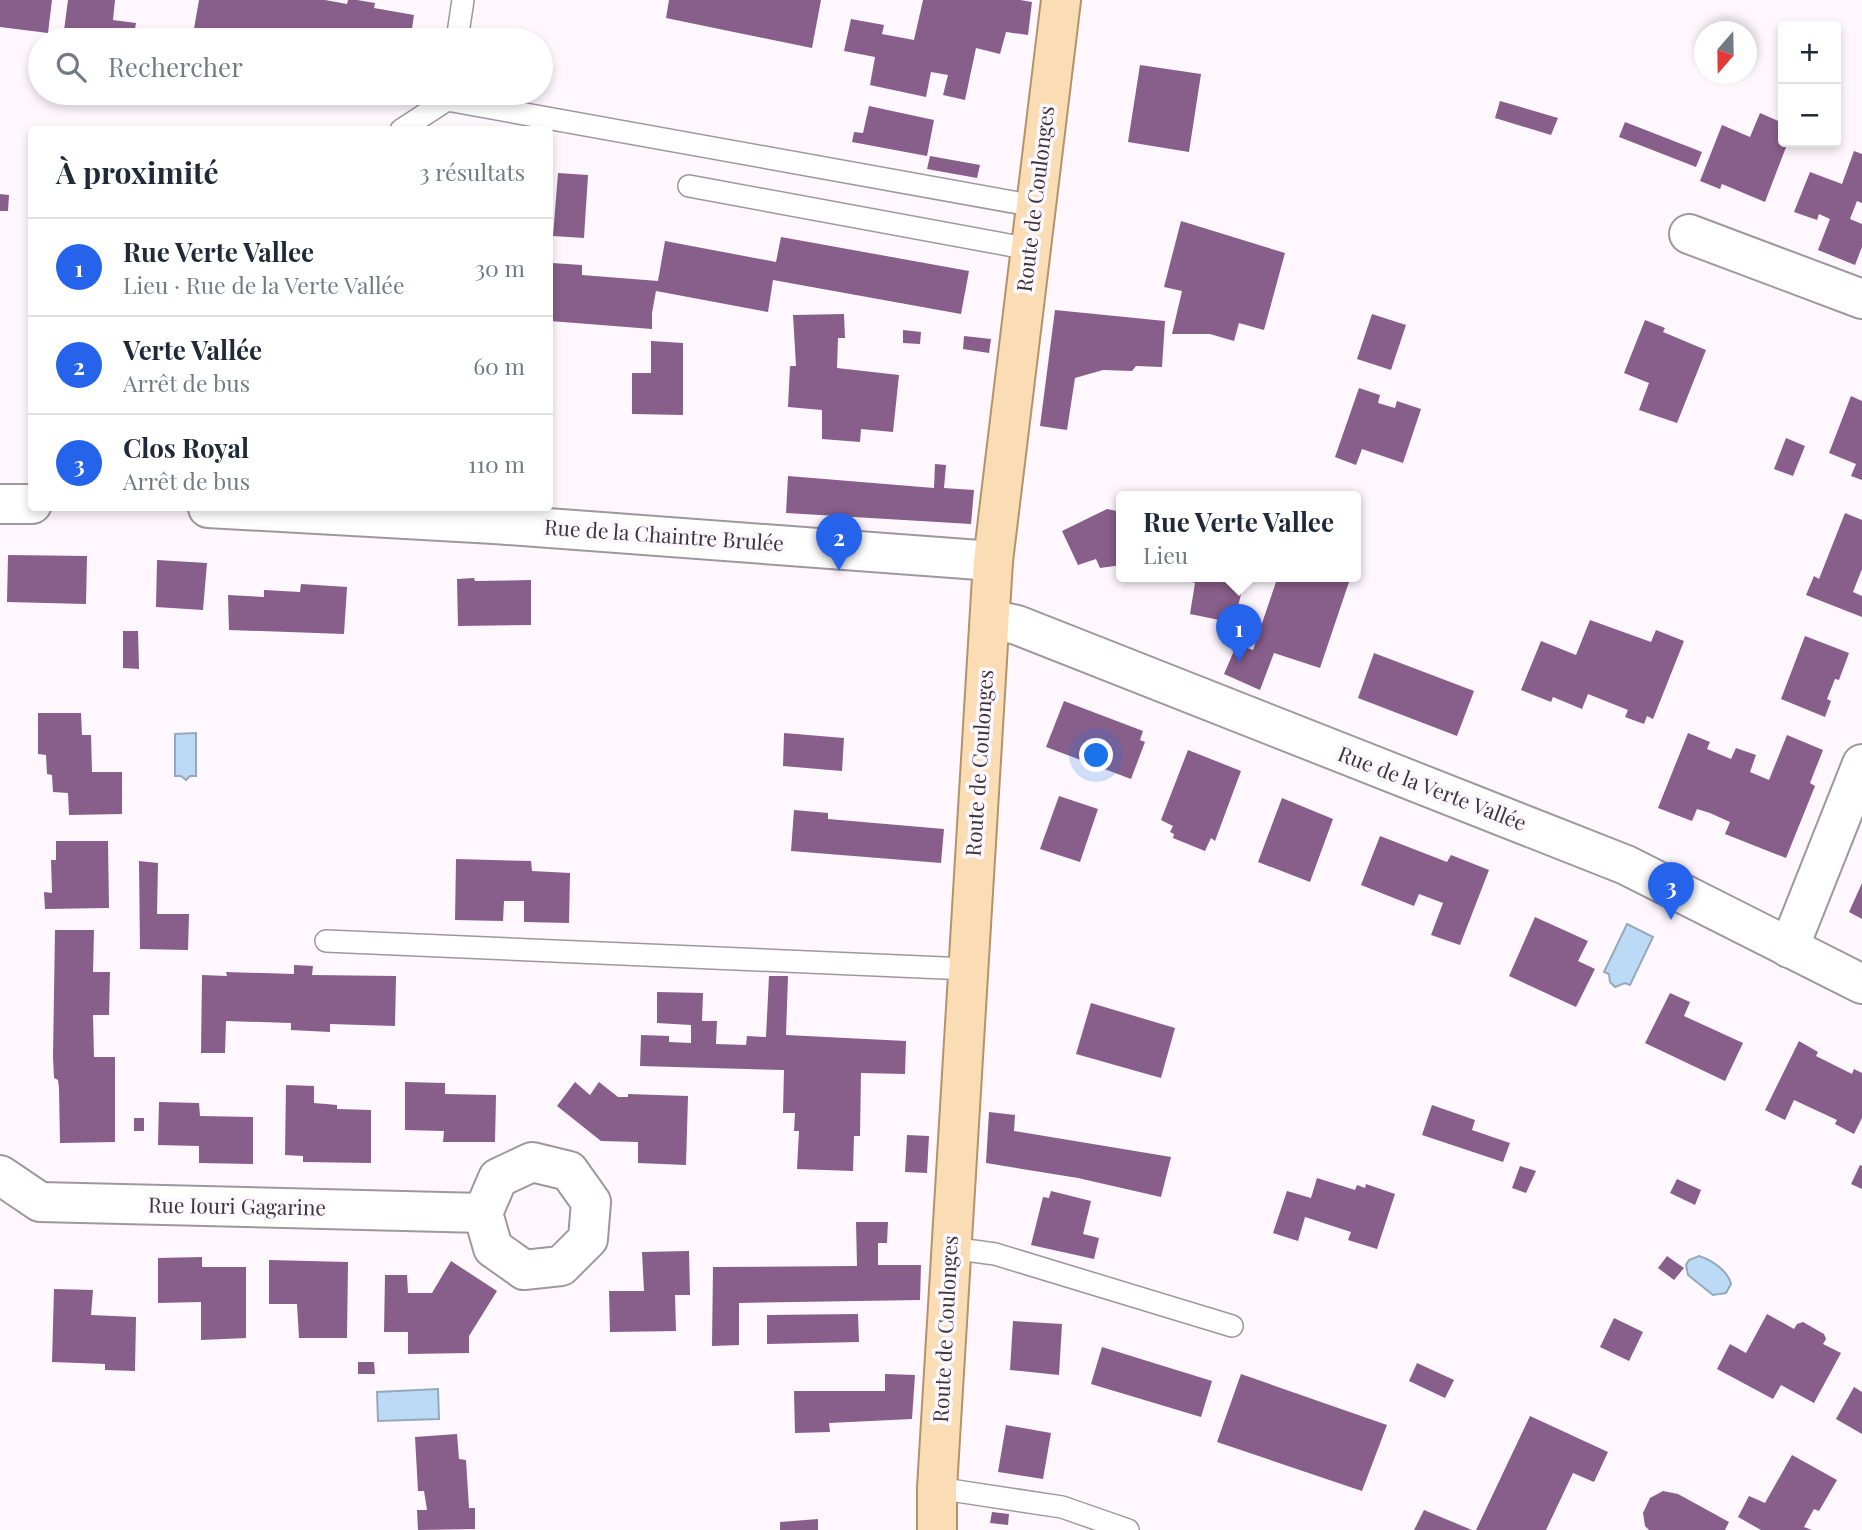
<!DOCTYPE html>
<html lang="fr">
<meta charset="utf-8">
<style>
body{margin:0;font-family:"Playfair Display",serif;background:#f6f6f7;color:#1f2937}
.controls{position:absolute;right:21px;top:21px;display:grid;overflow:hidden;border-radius:7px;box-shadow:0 4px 10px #0003}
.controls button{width:63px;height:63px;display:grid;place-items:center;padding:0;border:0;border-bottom:2px solid #e0e1e3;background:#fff;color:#1f2937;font:35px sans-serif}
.compass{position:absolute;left:1694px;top:21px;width:63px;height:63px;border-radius:50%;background:#fff;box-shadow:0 4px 10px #0003;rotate:200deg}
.you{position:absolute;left:1097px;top:756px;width:24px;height:24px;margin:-18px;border:5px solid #fff;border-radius:50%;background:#1a73e8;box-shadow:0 0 0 10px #1a73e833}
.badge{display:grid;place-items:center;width:46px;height:46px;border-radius:50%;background:#2563eb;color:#fff;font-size:23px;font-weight:700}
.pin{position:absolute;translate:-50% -58px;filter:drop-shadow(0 2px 4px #0008)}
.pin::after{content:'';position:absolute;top:37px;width:24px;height:21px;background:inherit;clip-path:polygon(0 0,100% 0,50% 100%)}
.popup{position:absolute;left:1116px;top:491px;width:245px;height:91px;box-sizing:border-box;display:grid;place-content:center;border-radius:7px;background:#fff;filter:drop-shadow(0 2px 5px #0005);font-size:23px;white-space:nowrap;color:#747a83}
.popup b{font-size:26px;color:#1f2937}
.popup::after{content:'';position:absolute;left:50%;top:100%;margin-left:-14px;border:14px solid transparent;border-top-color:#fff}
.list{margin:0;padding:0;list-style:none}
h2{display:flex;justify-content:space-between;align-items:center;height:91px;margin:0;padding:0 28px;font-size:30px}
h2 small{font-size:23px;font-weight:400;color:#747a83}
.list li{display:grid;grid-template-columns:46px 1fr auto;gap:21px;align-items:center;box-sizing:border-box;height:98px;padding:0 28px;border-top:2px solid #e0e1e3}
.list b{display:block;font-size:26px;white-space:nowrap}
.list p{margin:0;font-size:23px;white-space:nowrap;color:#747a83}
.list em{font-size:23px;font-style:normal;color:#747a83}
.icon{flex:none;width:38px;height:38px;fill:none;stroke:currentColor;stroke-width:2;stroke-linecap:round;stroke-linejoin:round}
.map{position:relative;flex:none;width:1862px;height:1530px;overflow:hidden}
.search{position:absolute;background:#fff;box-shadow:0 4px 10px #0003;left:28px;top:28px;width:525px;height:77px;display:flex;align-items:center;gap:18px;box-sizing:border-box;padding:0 24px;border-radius:38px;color:#747a83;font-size:26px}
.panel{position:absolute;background:#fff;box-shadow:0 4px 10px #0003;left:28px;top:126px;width:525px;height:385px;border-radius:7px}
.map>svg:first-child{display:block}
.water{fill:#bcdaf6;stroke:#95a9bd;stroke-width:2}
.building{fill:#885e8a}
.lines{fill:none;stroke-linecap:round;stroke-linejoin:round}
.service-casing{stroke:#9e989e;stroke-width:24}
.minor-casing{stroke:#9e989e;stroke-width:42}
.primary-casing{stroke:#b4926a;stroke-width:42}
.service{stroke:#fff;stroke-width:21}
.minor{stroke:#fff;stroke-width:38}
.primary{stroke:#fadcb5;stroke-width:38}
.labels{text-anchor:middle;stroke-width:7;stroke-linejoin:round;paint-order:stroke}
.street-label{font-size:21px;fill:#393639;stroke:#fef8fe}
</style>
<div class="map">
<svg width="1862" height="1530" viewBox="0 0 1862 1530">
<rect width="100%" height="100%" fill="#fef8fe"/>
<g class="water">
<path d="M196,733V776H190L186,780L181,776H175V734Z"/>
<path d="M1627,924L1653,937L1630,985L1625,983L1615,987L1610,982L1609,974L1604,972Z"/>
<path d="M1699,1256C1712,1260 1728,1271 1731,1284L1726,1293L1713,1295L1688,1275L1686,1265L1689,1260Z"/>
<path d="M438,1389L439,1419L378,1421L377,1392Z"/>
</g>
<g class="building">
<path d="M0,0H52L48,33L0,27Z"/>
<path d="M68,0H115L113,20L136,23L133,40L63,38Z"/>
<path d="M199,0H325L347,4L348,0H357L375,3L374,8L414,15L411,35H416L415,40H192Z"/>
<path d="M669,0H821L812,48L666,18Z"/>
<path d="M923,0H1020L1032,2L1028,35L1006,32L1000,54L976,48L965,100L943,95L948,75L931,72L926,97L870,85L875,57L844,51L851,19L884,25L882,34L914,40Z"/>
<path d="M1140,65L1201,74L1189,152L1128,142Z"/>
<path d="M369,93H401L400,99Z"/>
<path d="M1500,101L1558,118L1551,135L1495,118Z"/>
<path d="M869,106L934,120L927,156L852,142L854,132L863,133Z"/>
<path d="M1760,113L1783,123V142H1788L1765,202L1722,184L1720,189L1700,181L1722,125L1750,137Z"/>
<path d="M1625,122L1702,152L1696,167L1619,137Z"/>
<path d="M1854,151L1862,154V203L1857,201L1850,219L1862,224V247L1855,265L1818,250L1830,219L1819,214L1817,220L1794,212L1810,172L1842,184Z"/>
<path d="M930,156L980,165L977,178L927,169Z"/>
<path d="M558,173L588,175L584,238L553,236Z"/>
<path d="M0,194L9,195L8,211H0Z"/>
<path d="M1181,221L1285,253L1264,330L1239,323L1234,341L1210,334H1172L1182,291L1164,287Z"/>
<path d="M781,237L969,271L961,314L773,280L768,312L656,291L652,313V329L550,321L552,263L582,265V275L658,281L665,241L776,262Z"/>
<path d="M1055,310L1165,321L1162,367L1136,366L1132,371L1103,370L1075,378L1067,430L1040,426Z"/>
<path d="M844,314L845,338H838L837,368L899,375L893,432L861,429L860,442L822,439V410L788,407L790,366H796L793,315Z"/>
<path d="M1372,314L1406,325L1391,370L1357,359Z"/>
<path d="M1645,320L1665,328L1663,332L1706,350L1677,423L1639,410L1649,383L1624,373Z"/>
<path d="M903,330L921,332L920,344L903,343Z"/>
<path d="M964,336L991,339L989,353L963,349Z"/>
<path d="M651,341L683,343V415L632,414V373H651Z"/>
<path d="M1359,388L1380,395L1378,403L1395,408L1397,401L1421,409L1403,463L1362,449L1356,465L1335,457Z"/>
<path d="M1851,396L1862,401V480L1851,476L1856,464L1829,453Z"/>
<path d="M1786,438L1805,446L1793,476L1774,469Z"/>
<path d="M935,464L946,465L944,488L974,490L971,524L786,513L788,476L934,488Z"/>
<path d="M1107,509L1122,512V565L1100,568L1096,559L1078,565L1062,531Z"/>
<path d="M1845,513L1862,520V569L1853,592L1862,596V617L1806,595L1814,576L1819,579Z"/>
<path d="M8,555L87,556L86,604L7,602Z"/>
<path d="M157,560L207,563L203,610L156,607Z"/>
<path d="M1193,576H1239L1238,584L1243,586L1234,623L1190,614L1195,583L1192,582Z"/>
<path d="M1278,576H1351L1320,668L1274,653L1260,690L1224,674L1237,644L1253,650Z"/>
<path d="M474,578L475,581L531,580V625L458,626L457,579Z"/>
<path d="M301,584L347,587L344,634L229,630L228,595L264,597V590L300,592Z"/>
<path d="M1590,620L1651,642L1656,630L1684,641L1653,719L1647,716L1644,724L1625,717L1628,710L1588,694L1582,709L1553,697L1551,702L1521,690L1541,641L1576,655Z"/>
<path d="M123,631H138L139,669L123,668Z"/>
<path d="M1805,636L1849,653L1839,680L1835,679L1827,699L1831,701L1825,717L1781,699Z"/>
<path d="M1374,653L1474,691L1457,736L1358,698Z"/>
<path d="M1064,701L1143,731L1140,740L1145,742L1131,779L1046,747Z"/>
<path d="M38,713H81L82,735H91L92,772H122V814L69,815L68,793L53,792L52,775L47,774L46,755L38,754Z"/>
<path d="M784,733L844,738L842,771L783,766Z"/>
<path d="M1688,733L1710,742L1707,749L1731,759L1736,748L1756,755L1750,772L1769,780L1787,735L1823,750L1810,783L1815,786L1786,858L1725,834L1730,822L1710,813L1697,809L1692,821L1658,808Z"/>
<path d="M1188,750L1241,771L1215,841L1211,838L1205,851L1173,838L1174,834L1170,832L1173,826L1161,820Z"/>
<path d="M1059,796L1098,809L1080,862L1040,849Z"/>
<path d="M1282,798L1333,819L1310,882L1258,862Z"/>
<path d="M794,810L828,813V819L944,829L941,863L791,851Z"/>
<path d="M1380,836L1447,862L1451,855L1489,870L1460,945L1431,935L1443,903L1419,894L1414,906L1361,885Z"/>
<path d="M56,841H108L109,908L45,909L44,892L52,893L51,860H56Z"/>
<path d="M456,859L531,861L532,871L570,873L569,923L524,922V901H504L503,921L455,920Z"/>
<path d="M139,861L158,863L157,914H189L188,950L140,949Z"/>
<path d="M1862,883V919L1849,912Z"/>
<path d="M1535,917L1588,941L1578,961L1595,969L1576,1007L1509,976Z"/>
<path d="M55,930H94L93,972H110L109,1015H93L94,1057H115V1142L60,1143L59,1088L58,1080L54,1078L53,1057Z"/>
<path d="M294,965L313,966L312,975L396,976L395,1026L330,1024V1032L291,1030V1023L226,1021L225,1053H201L202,975L227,976L226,972L294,974Z"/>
<path d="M769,976H788L786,1035L906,1041L905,1074L861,1073L860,1136H854L853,1171L797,1169L799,1131H794L795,1113H783L784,1070L640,1066L641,1035L669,1036V1042L691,1043V1025L657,1023V992L703,993L702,1021H717L716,1044L746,1045L747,1036L766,1037Z"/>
<path d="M1670,993L1690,1002L1684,1016L1743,1043L1725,1081L1645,1043Z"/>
<path d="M1091,1003L1175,1028L1161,1078L1076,1054Z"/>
<path d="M1799,1041L1818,1052L1816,1056L1852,1074L1854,1069L1862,1073V1118L1854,1134L1835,1124L1837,1120L1794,1100L1785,1120L1765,1110Z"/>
<path d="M405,1082L445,1083V1094L496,1095L495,1142H443L444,1131L405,1130Z"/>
<path d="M575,1082L590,1095L599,1082L618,1097H628V1094L688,1096L686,1165L638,1163V1142L601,1141L557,1106Z"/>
<path d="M286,1085L314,1086V1103L337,1105V1109L371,1110V1163L303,1162V1156L285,1155Z"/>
<path d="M159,1102L199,1103L200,1116L253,1117V1164L199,1163V1146L158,1145Z"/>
<path d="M1432,1105L1475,1120L1472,1130L1510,1143L1503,1162L1422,1135Z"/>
<path d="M989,1112L1015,1115L1014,1131L1171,1157L1161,1197L1078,1178L986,1163Z"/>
<rect x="134" y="1118" width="10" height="13"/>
<path d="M907,1135L929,1136L927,1173L905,1172Z"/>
<path d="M1860,1165L1862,1166V1189L1851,1184Z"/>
<path d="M1520,1166L1536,1171L1526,1193L1512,1188Z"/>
<path d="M1317,1178L1355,1190L1357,1185L1365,1188L1366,1184L1395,1194L1377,1249L1348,1240L1351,1232L1305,1217L1298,1241L1273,1233L1287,1191L1311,1198Z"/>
<path d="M1677,1179L1701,1190L1695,1205L1670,1193Z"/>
<path d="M1051,1191L1091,1201L1083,1234L1099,1238L1094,1259L1031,1245L1043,1197L1049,1198Z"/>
<path d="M856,1222H888L887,1243H878V1265H921L920,1300L739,1303V1345L712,1346L713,1267L857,1266Z"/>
<path d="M689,1251L690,1295H675L676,1331L610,1332L609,1291H644L642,1252Z"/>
<path d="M1667,1256L1684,1268L1674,1280L1658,1268Z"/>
<path d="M202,1257V1267H246V1338L201,1340V1302L158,1303V1258Z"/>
<path d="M269,1260L348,1262L347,1338H299L297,1304H269Z"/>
<path d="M451,1261L497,1291L469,1336V1353L408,1354V1332H384L385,1275H407L408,1293H432Z"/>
<path d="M54,1289L93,1290L91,1315L136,1317L135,1371L105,1370V1364L52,1362Z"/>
<path d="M858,1314L859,1342L767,1344V1315Z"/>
<path d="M1767,1314L1794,1329L1797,1324L1803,1322L1824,1334L1826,1339L1823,1344L1841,1353L1814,1403L1781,1385L1773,1399L1717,1369L1730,1344L1746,1353Z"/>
<path d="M1614,1318L1643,1332L1629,1361L1600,1347Z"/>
<path d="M1013,1321L1062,1324L1059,1375L1010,1370Z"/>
<path d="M1102,1347L1212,1381L1201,1417L1091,1384Z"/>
<path d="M358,1362H374L375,1374H358Z"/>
<path d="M1417,1363L1454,1380L1445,1398L1409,1381Z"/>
<path d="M885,1374L915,1375L912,1419L829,1423L830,1432L795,1433L794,1391H885Z"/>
<path d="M1241,1374L1387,1425L1362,1491L1217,1442Z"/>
<path d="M1854,1387L1862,1392V1434L1836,1419Z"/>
<path d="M1530,1416L1608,1452L1594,1482L1573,1473L1546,1530H1476Z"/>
<path d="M1006,1425L1051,1433L1043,1479L998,1472Z"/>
<path d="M457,1434L459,1459L466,1460L469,1508H475V1529L418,1530L417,1510H427L424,1491H418L415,1437Z"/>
<path d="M1792,1455L1837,1480L1819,1511L1814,1509L1804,1527L1812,1530H1761L1738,1517L1749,1496L1765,1503Z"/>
<path d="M1663,1491L1678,1494L1729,1522L1725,1530H1649L1645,1526L1643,1513L1650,1498Z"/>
<path d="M1424,1510L1472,1530H1414Z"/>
<path d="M992,1512L1009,1514L1008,1525L990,1523Z"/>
<path d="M818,1519V1530H780V1522Z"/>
</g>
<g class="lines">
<g class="service-casing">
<g id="service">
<path d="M457,40L463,0"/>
<path d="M401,130L447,100L1035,206"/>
<path d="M689,186L1030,249"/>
<path d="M326,941L967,969"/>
<path d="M951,1248L995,1254L1232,1326"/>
<path d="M937,1488L1062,1507L1128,1530"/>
</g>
</g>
<g class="minor-casing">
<g id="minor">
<path d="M1689,234L1862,299"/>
<path d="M0,504H32"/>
<path d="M208,508L494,524L993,561"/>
<path d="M990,619L1017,625L1626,865L1862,984"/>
<path d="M1789,948L1862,764"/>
<path d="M532,1162L569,1171L591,1202L588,1239L561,1266L524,1270L493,1248L483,1213L498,1178Z"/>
<path d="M0,1175L40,1202L483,1213"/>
</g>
</g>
<g class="primary-casing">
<path id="primary" d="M937,1530V1488L993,561L1061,0"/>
</g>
<use href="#service" class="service"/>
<use href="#minor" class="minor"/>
<use href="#primary" class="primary"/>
</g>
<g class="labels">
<g class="street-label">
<text transform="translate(1036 199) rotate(-83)" y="7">Route de Coulonges</text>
<text transform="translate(664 536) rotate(4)" y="7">Rue de la Chaintre Brulée</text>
<text transform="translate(980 763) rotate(-86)" y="7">Route de Coulonges</text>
<text transform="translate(1432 789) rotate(21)" y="7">Rue de la Verte Vallée</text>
<text transform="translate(237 1207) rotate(1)" y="7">Rue Iouri Gagarine</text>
<text transform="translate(946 1329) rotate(-87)" y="7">Route de Coulonges</text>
</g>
</g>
</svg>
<div class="controls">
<button>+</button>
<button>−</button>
</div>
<svg class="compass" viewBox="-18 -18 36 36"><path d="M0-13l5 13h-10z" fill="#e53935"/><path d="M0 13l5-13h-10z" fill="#747a83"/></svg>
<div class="you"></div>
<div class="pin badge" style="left:1239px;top:662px">1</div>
<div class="popup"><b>Rue Verte Vallee</b>Lieu</div>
<div class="pin badge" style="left:839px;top:571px">2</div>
<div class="pin badge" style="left:1671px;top:920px">3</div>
<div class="search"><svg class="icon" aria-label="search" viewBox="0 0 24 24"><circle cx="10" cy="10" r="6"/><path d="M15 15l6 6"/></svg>Rechercher</div>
<section class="panel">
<h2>À proximité<small>3 résultats</small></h2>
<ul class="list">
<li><span class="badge">1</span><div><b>Rue Verte Vallee</b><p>Lieu · Rue de la Verte Vallée</p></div><em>30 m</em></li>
<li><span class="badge">2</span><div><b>Verte Vallée</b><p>Arrêt de bus</p></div><em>60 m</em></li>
<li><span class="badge">3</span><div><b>Clos Royal</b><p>Arrêt de bus</p></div><em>110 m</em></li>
</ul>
</section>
</div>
